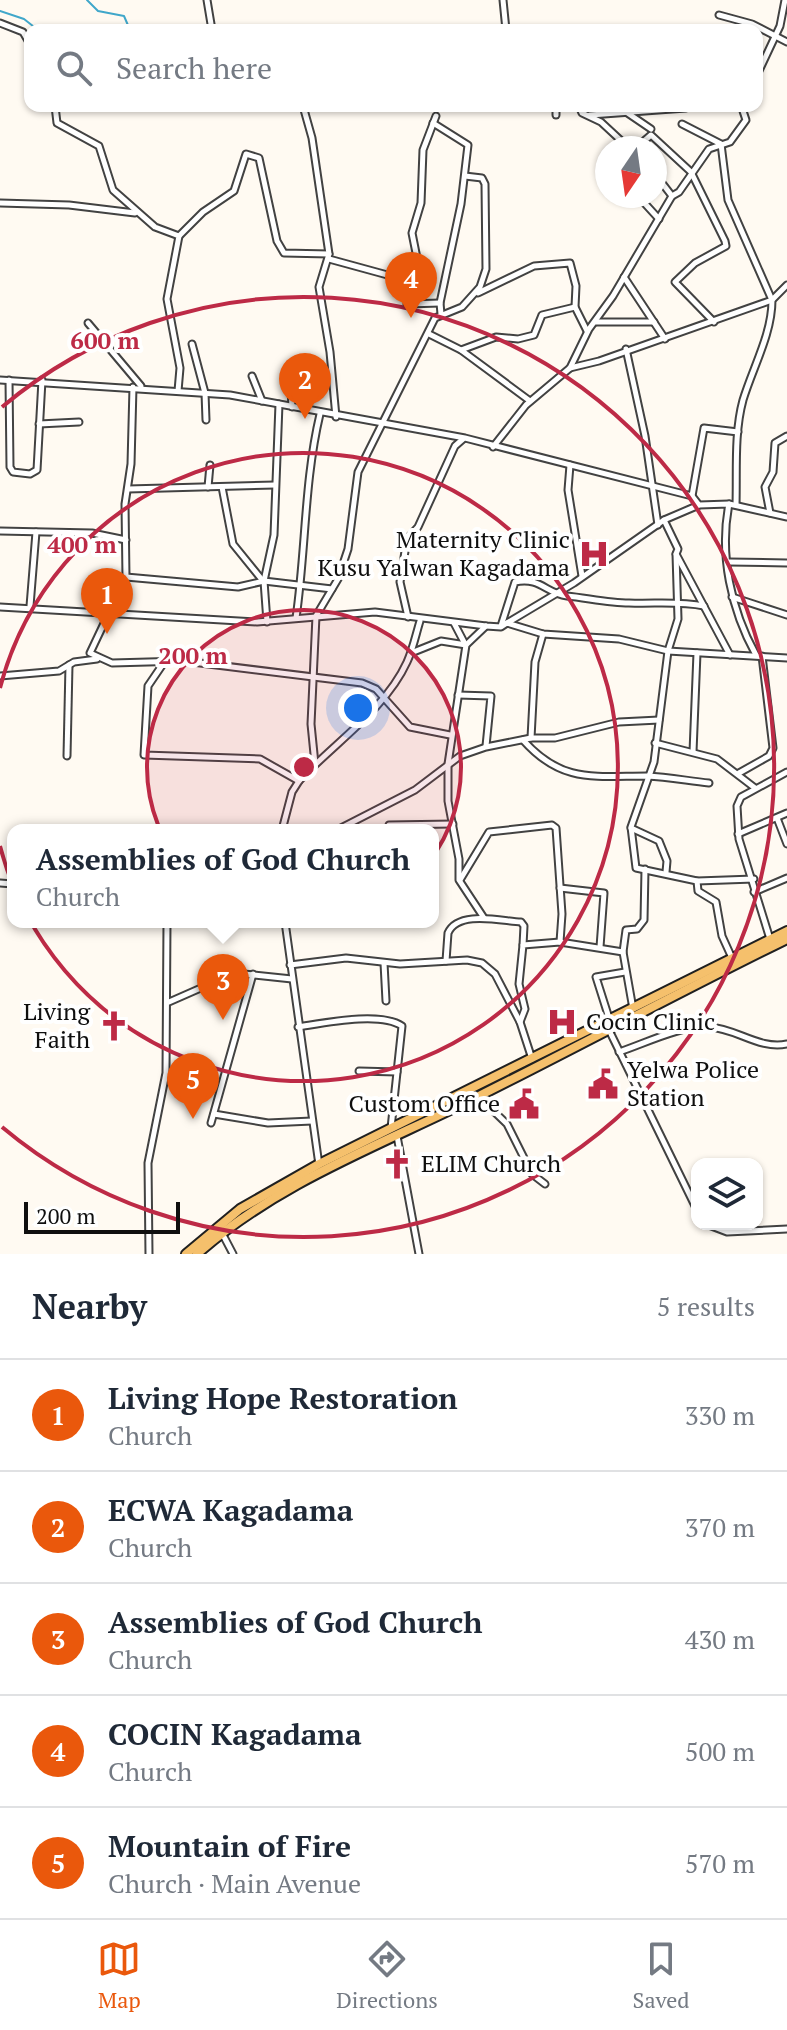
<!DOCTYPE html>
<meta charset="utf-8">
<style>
body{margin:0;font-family:"PT Serif",serif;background:#f6f6f7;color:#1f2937}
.controls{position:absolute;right:24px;bottom:24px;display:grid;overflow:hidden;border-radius:16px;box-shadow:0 2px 6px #0004}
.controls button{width:72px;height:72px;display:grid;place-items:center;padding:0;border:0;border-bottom:2px solid #e0e1e3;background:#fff;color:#1f2937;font:40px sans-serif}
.compass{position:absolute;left:595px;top:136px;width:72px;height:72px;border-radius:50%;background:#fff;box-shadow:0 2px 6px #0004;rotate:193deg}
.scale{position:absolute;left:24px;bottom:20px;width:156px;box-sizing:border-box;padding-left:8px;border:4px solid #0f0f0f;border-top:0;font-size:22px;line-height:28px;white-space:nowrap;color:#0f0f0f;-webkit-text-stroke:6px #fff;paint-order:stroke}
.you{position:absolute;left:358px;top:708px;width:28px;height:28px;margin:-20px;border:6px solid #fff;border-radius:50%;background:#1a73e8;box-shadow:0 0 0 12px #1a73e833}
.badge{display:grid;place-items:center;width:52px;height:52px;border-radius:50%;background:#ea580c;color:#fff;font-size:26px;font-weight:700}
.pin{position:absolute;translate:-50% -66px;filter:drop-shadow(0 2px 4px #0008)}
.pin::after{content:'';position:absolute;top:42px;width:28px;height:24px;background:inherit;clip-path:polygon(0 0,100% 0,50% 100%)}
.popup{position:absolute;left:7px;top:824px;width:432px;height:104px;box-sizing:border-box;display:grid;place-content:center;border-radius:16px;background:#fff;filter:drop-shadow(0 2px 6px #0005);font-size:26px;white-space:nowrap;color:#747a83}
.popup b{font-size:30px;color:#1f2937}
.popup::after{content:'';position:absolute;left:50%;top:100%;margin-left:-16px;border:16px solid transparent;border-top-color:#fff}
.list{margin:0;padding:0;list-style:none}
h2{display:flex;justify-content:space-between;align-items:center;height:104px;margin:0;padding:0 32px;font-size:34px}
h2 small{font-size:26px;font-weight:400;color:#747a83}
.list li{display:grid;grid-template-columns:52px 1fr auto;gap:24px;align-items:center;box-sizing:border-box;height:112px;padding:0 32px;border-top:2px solid #e0e1e3}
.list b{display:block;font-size:30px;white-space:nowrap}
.list p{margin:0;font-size:26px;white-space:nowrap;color:#747a83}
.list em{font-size:26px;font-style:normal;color:#747a83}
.icon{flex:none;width:44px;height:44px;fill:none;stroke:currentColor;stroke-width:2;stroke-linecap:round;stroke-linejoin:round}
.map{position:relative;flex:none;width:787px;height:1254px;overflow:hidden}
.search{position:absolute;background:#fff;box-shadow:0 2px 6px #0004;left:24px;right:24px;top:24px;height:88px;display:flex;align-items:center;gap:20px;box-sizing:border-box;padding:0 28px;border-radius:16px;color:#747a83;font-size:30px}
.sheet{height:664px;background:#fff}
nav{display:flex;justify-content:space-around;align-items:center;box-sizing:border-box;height:112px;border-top:2px solid #e0e1e3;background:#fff;font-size:22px;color:#747a83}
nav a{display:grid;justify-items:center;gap:4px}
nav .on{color:#ea580c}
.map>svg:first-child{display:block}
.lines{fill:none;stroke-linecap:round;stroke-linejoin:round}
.stream{stroke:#40a7ca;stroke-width:2}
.minor-casing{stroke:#424242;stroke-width:9}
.primary-casing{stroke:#202020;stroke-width:12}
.minor{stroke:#fff;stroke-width:5}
.primary{stroke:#f5c06c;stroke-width:8}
.ring{fill:none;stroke:#bd2a46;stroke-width:4}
.labels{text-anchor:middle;stroke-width:8;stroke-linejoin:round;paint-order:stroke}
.poi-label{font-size:24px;fill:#0f0f0f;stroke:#fff;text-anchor:end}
.centre{fill:#bd2a46;stroke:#fff;stroke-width:4}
.ring-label{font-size:24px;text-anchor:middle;font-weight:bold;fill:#bd2a46;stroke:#fff;stroke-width:8;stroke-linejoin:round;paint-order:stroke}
</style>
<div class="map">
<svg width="787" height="1254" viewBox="0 0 787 1254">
<rect width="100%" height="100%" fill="#fffaf2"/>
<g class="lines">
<g class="stream">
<path d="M87,0L98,11L124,16L130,30"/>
<path d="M0,11L24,19L38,30"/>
</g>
<g class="minor-casing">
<g id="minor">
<path d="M207,0L212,30"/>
<path d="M503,0L506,30"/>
<path d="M719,15L752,24L787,42"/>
<path d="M0,23L23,32L30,44"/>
<path d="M757,75L780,26L785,0"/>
<path d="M55,106L57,123L99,146L113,190L155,227L179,236L167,299L180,368L178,391"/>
<path d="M303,106L312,138L329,254L319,287L330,352L336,417"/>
<path d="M579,106L582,113L601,122L629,148"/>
<path d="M626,106V112L651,129"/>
<path d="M556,115V106"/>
<path d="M590,115L686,108"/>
<path d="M433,123L468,145L461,204L440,303L441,314"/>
<path d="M636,148L651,135L691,172L725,241L726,246L695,263L675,282L714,322"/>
<path d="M638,196L659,219"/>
<path d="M672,196L679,192L709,149L730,142L746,120L743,111L745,106"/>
<path d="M0,203L69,205L135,213"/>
<path d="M179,236L203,212L234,191L246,154L259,158L277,241L284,253L329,254"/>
<path d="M329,259L413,282L418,263L412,233L421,203L423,150L436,116"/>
<path d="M624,277L665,339"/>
<path d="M478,293L534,266L570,263L576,286L575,307L587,331"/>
<path d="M407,304L440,303"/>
<path d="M596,322H654"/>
<path d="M88,323L141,386"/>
<path d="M429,334L461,350L530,401"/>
<path d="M192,344L205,393L206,420"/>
<path d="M626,349L645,436L658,525"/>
<path d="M461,350L496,337L518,339L534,335L542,315L575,307"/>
<path d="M570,368L599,361L772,300L728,200L721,144L682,124"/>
<path d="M290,372L292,407"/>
<path d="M252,376L262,401"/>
<path d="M0,380L230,395L465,438L692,496L699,505L729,504L787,517"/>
<path d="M9,380L10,467L13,472L30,474L37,470L42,380"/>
<path d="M133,387L131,464L125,504L126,577L90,653L112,663L184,661L362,683L376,689L410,727L450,735"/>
<path d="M39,424L79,422"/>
<path d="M493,447L526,405L570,368L589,329L613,296L672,196L655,174"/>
<path d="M570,465L568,490L582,576"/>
<path d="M208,487L210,465"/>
<path d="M222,487L233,544L263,581"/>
<path d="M128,489L275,485"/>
<path d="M692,496L704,428L738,432"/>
<path d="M729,504C719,554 731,610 756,655"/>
<path d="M736,505C737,471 734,433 743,400C753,367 772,334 772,300L787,285"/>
<path d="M770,513L765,487L773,472L775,443L787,436"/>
<path d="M664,520L678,549L676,554L730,655"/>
<path d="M0,531L92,533L126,540"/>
<path d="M676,554L678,619L668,651L654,762L631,827L636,868L697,881L754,879"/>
<path d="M729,562L787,563"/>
<path d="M126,577L238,587L264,581L332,589"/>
<path d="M732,597L787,615"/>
<path d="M30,606L36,532"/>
<path d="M0,607L257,622L375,612L486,626L501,627L507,623L543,634L619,639L668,651L787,658"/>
<path d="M408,617L400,582L407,539L418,527L455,446L463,439"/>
<path d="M296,618C306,549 304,482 320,414"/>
<path d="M267,622L264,581L274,535L279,404"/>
<path d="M454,623L465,644"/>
<path d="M507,623L574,583L664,520L699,505"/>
<path d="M501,626L515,582C541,577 545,593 567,596C587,598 609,603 629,603C655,604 679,601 704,606"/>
<path d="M411,653L441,641L466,645"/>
<path d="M165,661L148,686L144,755L260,759L299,781"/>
<path d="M0,676L59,671L74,662L97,659"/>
<path d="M458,695L491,696L486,746"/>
<path d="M531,738L535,662L543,634"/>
<path d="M523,740C562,784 595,776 647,776C668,777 689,781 709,783"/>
<path d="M655,743L717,759L755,788"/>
<path d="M693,752L697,653"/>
<path d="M67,756L69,665"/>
<path d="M315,764L311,724L316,616L338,579L348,549L358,472L435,318L462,307L480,287L486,269L485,184L482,178L465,176"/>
<path d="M739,773L769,756L773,748L762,656"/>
<path d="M777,818L787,844"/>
<path d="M389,825L453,824"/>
<path d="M631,828L659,841L667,861L666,872"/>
<path d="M282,830L292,792L299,781C334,743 385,710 407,662C413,649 416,634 420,621"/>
<path d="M337,830L415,790L460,756L486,747L531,738H555L619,722L659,720"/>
<path d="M738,834L787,813"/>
<path d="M460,880L489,832L552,825L556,828L562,914L560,942"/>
<path d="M697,881L698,891L716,902L722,936L732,958"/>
<path d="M0,883L13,884"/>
<path d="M560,888L604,893L600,947"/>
<path d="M754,892L787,878"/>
<path d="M484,918L459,880V859L448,801V764L466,645L486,626"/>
<path d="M285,922L319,1165"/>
<path d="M770,939L739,839L737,806L741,797L787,772"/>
<path d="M446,961L448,933C458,910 501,921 521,922L524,926L523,945"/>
<path d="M384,963L386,1001"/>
<path d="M290,965L346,958L400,964L467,960L482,963L495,974L520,1022"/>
<path d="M169,1002L235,973L292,979"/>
<path d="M633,1009L623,952L626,930L637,929L644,920L645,869"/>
<path d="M609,1018L596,977L625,972"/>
<path d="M298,1027C324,1023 380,1011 402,1026L391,1128"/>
<path d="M608,1028L697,1210"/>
<path d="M619,1052C646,1043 681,1025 709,1027C736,1028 759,1050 787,1044"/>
<path d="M532,1059L520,1022L525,1009L519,984L523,945L560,942L623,952"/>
<path d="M359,1071L397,1072"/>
<path d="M479,1097L507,1124L532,1174L545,1184"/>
<path d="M214,1114L268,1123L312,1121"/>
<path d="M211,1123L253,974"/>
<path d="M397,1136L419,1254"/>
<path d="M706,1224L727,1232L787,1229"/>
<path d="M222,1233L233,1254"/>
<path d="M149,1254L148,1163L166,1073L167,922"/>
</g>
</g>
<g class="primary-casing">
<g id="primary">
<path d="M186,1254L240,1209L319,1164L787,931"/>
<path d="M197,1254C278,1182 381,1145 477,1097C581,1045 683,990 787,939"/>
</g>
</g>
<use href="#minor" class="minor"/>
<use href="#primary" class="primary"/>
</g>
<circle cx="304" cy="767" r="157" fill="#bd2a46" fill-opacity=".12"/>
<g class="ring">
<circle cx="304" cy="767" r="157"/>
<path d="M0 688A314 314 0 1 1 0 846"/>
<path d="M2 407A470 470 0 1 1 2 1127"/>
</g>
<defs>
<g id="hospital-bare" transform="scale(2.4)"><path d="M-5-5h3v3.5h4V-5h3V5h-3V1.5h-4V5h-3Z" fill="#bd2a46" stroke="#fff" stroke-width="2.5" paint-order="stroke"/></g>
<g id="church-bare" transform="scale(2.4)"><path d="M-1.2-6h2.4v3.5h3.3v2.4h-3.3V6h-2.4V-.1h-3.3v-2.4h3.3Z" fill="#bd2a46" stroke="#fff" stroke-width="2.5" paint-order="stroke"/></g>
<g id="civic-bare" transform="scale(2.4)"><path d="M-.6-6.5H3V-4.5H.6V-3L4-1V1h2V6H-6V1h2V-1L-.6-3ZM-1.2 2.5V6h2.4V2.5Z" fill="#bd2a46" stroke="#fff" stroke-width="2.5" paint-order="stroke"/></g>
</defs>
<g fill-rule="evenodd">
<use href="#hospital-bare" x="594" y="554"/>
<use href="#hospital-bare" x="562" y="1022"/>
<use href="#church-bare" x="114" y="1026"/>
<use href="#civic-bare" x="603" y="1084"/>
<use href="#civic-bare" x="524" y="1104"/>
<use href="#church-bare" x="397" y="1164"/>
</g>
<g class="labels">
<g class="poi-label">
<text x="570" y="548">Maternity Clinic<tspan x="570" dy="28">Kusu Yalwan Kagadama</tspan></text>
<text x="90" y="1020">Living<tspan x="90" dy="28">Faith</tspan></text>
<text x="586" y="1030" text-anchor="start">Cocin Clinic</text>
<text x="627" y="1078" text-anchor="start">Yelwa Police<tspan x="627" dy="28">Station</tspan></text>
<text x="500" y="1112">Custom Office</text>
<text x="421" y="1172" text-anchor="start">ELIM Church</text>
</g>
</g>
<circle cx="304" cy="767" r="12" class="centre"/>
<g class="ring-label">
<text x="105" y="349">600 m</text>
<text x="82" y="553">400 m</text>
<text x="193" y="664">200 m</text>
</g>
</svg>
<div class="controls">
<button><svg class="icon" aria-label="layers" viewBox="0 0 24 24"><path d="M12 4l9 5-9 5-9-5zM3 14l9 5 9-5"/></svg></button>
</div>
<svg class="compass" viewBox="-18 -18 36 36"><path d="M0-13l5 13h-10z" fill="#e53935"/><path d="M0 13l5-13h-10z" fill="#747a83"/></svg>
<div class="scale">200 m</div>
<div class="you"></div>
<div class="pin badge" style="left:107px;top:634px">1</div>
<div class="pin badge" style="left:305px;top:419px">2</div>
<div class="pin badge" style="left:223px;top:1020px">3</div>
<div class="popup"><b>Assemblies of God Church</b>Church</div>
<div class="pin badge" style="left:411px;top:318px">4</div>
<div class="pin badge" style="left:193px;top:1119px">5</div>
<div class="search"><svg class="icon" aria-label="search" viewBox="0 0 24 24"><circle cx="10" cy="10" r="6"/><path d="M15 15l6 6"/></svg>Search here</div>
</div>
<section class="sheet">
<h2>Nearby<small>5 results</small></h2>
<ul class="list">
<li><span class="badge">1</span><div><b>Living Hope Restoration</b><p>Church</p></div><em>330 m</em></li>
<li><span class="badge">2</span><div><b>ECWA Kagadama</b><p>Church</p></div><em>370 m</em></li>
<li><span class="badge">3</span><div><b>Assemblies of God Church</b><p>Church</p></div><em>430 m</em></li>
<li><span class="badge">4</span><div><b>COCIN Kagadama</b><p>Church</p></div><em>500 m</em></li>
<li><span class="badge">5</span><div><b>Mountain of Fire</b><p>Church · Main Avenue</p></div><em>570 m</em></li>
</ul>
</section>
<nav>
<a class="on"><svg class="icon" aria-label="map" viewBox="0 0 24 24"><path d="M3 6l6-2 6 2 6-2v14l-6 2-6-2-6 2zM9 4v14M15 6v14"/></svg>Map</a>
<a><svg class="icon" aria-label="directions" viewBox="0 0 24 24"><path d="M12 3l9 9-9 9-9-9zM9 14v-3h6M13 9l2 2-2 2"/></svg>Directions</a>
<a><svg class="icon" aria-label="saved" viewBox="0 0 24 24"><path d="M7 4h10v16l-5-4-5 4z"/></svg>Saved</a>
</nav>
